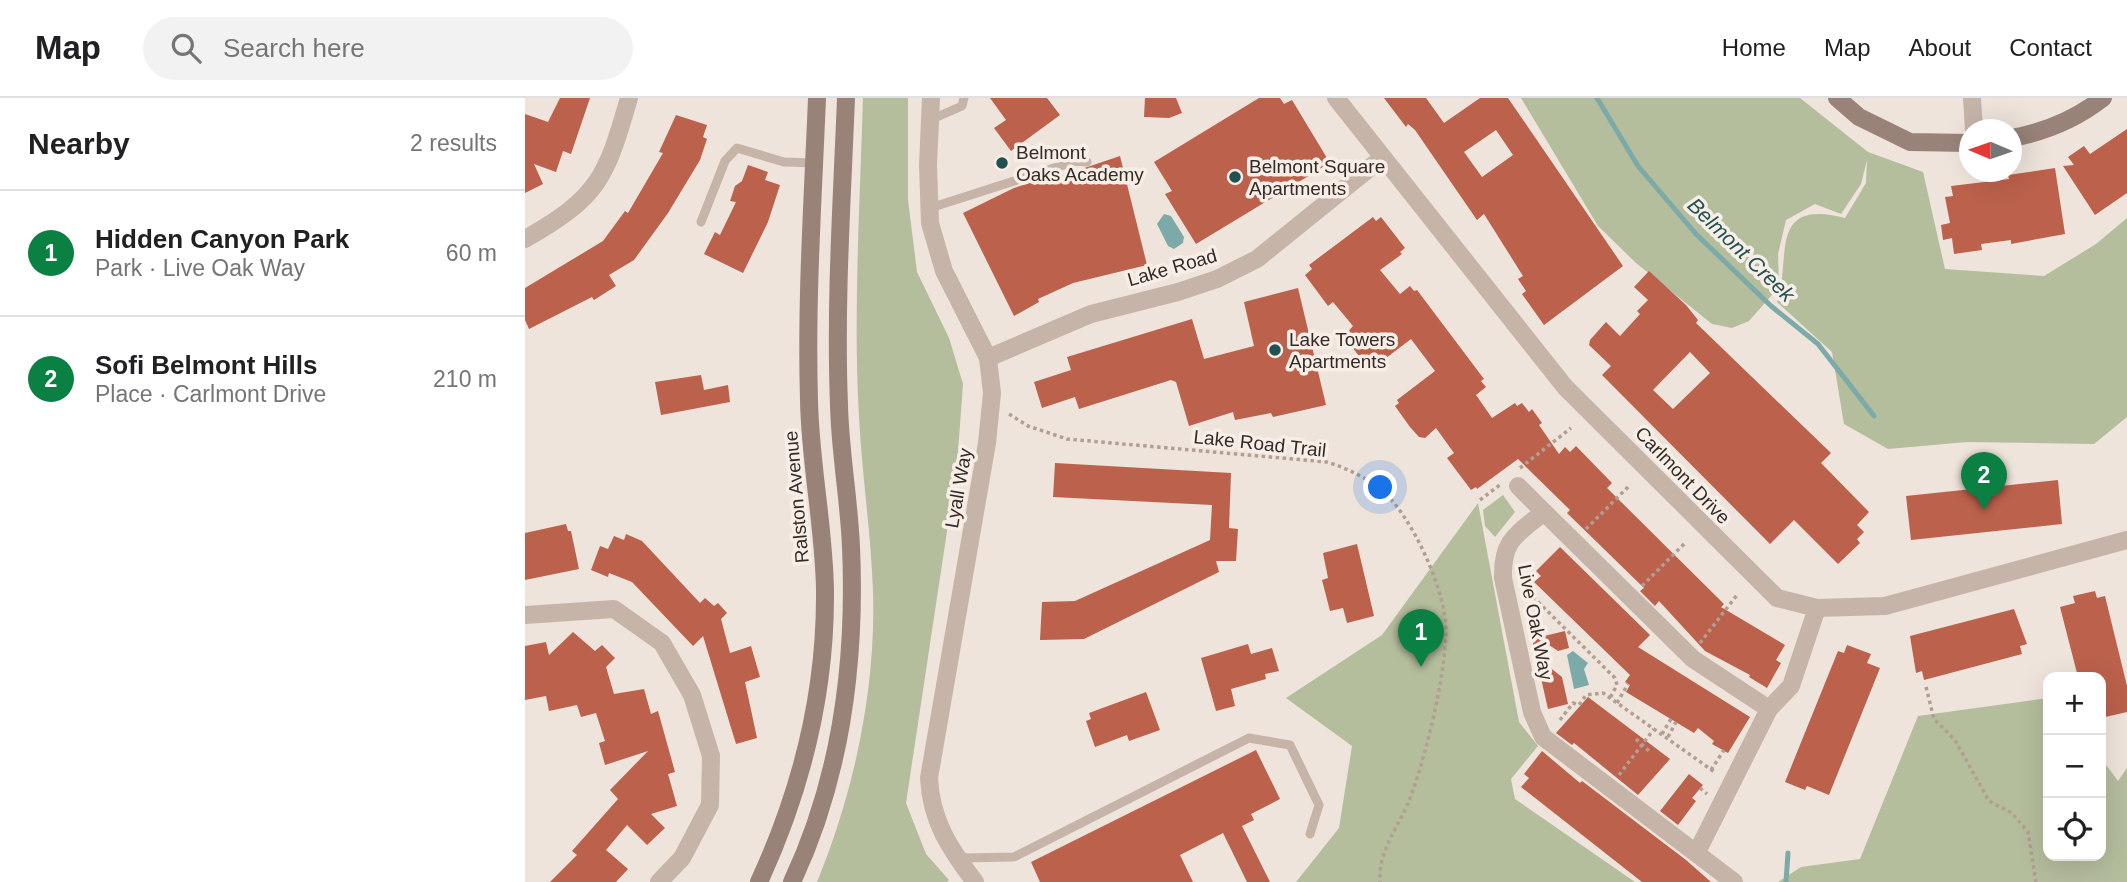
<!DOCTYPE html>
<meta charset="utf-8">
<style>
body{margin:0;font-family:Helvetica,sans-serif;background:#f2f2f2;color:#202124}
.controls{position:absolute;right:21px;bottom:21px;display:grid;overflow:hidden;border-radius:14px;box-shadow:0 7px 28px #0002}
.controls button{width:63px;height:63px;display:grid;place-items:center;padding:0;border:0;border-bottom:2px solid #e0e0e0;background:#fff;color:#202124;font:35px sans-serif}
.compass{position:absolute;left:1434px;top:21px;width:63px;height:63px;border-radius:50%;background:#fff;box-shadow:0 7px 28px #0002;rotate:272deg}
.you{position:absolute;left:856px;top:390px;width:24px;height:24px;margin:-18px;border:5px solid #fff;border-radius:50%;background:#1a73e8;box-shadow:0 0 0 10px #1a73e833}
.badge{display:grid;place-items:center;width:46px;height:46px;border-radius:50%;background:#0b8043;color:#fff;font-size:23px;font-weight:700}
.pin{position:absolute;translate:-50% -58px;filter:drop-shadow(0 2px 4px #0008)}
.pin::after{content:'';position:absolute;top:37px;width:24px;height:21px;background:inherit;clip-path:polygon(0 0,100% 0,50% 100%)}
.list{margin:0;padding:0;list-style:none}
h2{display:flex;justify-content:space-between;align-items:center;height:91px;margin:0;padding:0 28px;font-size:30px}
h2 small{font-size:23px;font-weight:400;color:#757577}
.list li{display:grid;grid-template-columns:46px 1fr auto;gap:21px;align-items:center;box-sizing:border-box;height:126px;padding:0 28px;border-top:2px solid #e0e0e0}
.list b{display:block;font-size:26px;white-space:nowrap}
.list p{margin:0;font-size:23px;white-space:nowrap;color:#757577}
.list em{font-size:23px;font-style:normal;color:#757577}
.icon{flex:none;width:38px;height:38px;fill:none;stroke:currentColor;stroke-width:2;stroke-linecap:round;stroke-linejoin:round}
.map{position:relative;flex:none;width:1602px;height:784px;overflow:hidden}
header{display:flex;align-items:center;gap:42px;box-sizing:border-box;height:98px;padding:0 35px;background:#fff;border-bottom:2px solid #e0e0e0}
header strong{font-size:33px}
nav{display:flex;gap:38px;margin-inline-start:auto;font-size:24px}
.search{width:490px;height:63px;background:#f2f2f2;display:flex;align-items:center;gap:18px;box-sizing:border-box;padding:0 24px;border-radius:38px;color:#757577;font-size:26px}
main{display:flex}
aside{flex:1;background:#fff}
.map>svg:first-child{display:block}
.green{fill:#b4bd9c}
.water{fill:#7caaa9}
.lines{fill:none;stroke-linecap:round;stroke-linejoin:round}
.stream{stroke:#7caaa9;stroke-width:5}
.building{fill:#bb614c;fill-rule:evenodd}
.path{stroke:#b29e92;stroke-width:3.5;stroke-dasharray:3.5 3.5;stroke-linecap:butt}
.lane{stroke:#c6b4a8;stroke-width:9}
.street{stroke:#c6b4a8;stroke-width:18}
.secondary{stroke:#998379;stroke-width:18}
.poi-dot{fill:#215151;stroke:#f7efe7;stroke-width:2.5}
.labels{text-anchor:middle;stroke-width:7;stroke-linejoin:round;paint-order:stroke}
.poi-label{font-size:19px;fill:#342b27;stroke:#f7efe7;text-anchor:start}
.street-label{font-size:19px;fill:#342b27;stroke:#f7efe7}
.water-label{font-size:21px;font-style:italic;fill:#215151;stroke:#f7efe7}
</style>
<header>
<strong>Map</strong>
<div class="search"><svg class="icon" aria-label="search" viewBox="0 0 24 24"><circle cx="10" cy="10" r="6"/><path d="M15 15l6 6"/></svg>Search here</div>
<nav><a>Home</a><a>Map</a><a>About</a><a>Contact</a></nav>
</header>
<main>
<aside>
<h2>Nearby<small>2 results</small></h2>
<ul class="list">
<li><span class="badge">1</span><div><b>Hidden Canyon Park</b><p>Park · Live Oak Way</p></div><em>60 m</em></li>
<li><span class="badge">2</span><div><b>Sofi Belmont Hills</b><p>Place · Carlmont Drive</p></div><em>210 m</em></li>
</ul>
</aside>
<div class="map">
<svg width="1602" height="784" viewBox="0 0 1602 784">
<rect width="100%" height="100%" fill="#efe4db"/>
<g class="green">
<path d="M338,0H383V102L392,174L424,240L438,286L432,367L381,705L401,756L424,782L422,784H292C329,694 351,592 348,494C346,435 337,377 334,319C328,213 335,106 338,0Z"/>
<path d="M996,0H1275L1343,54L1398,74L1420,171L1519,178L1571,146L1602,120V319L1569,346L1442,344L1363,351L1319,326L1307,254L1252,204C1267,160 1242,100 1320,120L1341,85L1342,62L1336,86L1316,116L1290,106L1261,122L1253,156L1254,189L1224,223L1207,230L1187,226L1111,165L1073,128Z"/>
<path d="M978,397L990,414L970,439L960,428L958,412Z"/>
<path d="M953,405L994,624L1013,648L986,681L990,701L1110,784H771L814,730L827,648L761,600L857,537Z"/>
<path d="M1523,600V758H1576V660L1593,683L1602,670V784H1253L1276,769L1335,761L1393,618Z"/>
</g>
<g class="water">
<path d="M639,116L646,118L659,139L658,145L649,151L643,148L632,126Z"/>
<path d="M1048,553L1063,565L1059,571L1064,587L1049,591L1042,557Z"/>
</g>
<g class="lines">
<g class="stream">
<path d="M1072,0L1113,68L1171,136L1246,208L1293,246L1349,318"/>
<path d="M1261,784L1263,755"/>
</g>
</g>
<g class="building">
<path d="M35,0H65L46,56L38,53L31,74L9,66L18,86L0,95V16L23,24Z"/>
<path d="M465,0H522L535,17L486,53L469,30L481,22Z"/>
<path d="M620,0H651L657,15L644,20L619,19Z"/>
<path d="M734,0H755L759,6L767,2L805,65L671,146L640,96L647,93L629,64Z"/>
<path d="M859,0H901L919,25L955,0H983L1098,168L1019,227L997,196L1001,193L993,181L998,178L959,116L952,122L890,32L883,26L881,29ZM971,32L988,57L957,79L939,54Z"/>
<path d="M151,17L182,27L178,39L182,41L175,62L143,115L109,162L84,177L91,188L69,202L67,199L4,231L0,222V190L78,143L100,113L103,115L138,55L134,54Z"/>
<path d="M1602,31V95L1570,117L1538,68L1549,67L1543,59L1559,48L1565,56Z"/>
<path d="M595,58L622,167L548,185L513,201L514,204L489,218L438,115L489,90L508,84L509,87Z"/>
<path d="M223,67L243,74L240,82L255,87L243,124L218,175L179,156L190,134L195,137L211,104L205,103L210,88L217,83Z"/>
<path d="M1530,70L1540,136L1486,146V142L1456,146L1457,152L1429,156L1427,140L1418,142L1416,127L1425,125L1420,99L1428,98L1426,88L1484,81L1483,77Z"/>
<path d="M848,119L851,123L856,119L880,150L875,154L877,156L855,172L875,196L885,188L889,193L892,192L959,281L956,283L961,289L951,297L967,320L990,305L992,308L997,305L1004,314L1007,311L1017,325L1014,327L1034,356L1040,349L1045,354L1051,348L1087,385L1082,390L1199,506L1196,509L1260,547L1251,562L1256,565L1242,590L1224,579L1225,577L1180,553L1134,503L1130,508L1115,493L1119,490L1042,415L1045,412L993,361L952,391L951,389L946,392L922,360L929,355L911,330L900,340L894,339L885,329L870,308L874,305L872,302L910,273L886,241L848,270L845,266L842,269L819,238L828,228L808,204L803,208L780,177L787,171L784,167Z"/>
<path d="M1124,173L1161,207L1173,222L1171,225L1306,355L1296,365L1344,414L1332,427L1339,434L1332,441L1335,445L1313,466L1269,422L1245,446L1077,277L1086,268L1064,247L1065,242L1081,224L1095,238L1115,216L1112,213L1123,202L1109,189ZM1165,254L1185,275L1148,311L1128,292Z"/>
<path d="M773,190L801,307L748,319L746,315L710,322L708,314L664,328L651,284L646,282L554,311L550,299L517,310L509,284L546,272L542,259L667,221L679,261L729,248L719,204Z"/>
<path d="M176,277L179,292L203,287L205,304L136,317L130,284Z"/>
<path d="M530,365L706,375L704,430L713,431L711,463H691L694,474L559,541L515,542L517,504L550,503L685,442L687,407L528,399Z"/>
<path d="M1533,382L1537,426L1386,442L1381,398Z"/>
<path d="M41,426L43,433H46L54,471L0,482V435Z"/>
<path d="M101,436L117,443L175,505L180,500L189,508L193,505L202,515L196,521L205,555L226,548L235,579L220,584L232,640L211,646L178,538L168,548L107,484L84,475L83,479L66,472L75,448L83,451L89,438L99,442Z"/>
<path d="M832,446L849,518L822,525L818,510L805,513L797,482L803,480L798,455Z"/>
<path d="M1035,449L1125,537L1113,549L1225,619L1203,655L1187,646L1189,643L1173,630L1169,635L1101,594L1105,587L1100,584L1105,577L1009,484L1016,478L1011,473Z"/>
<path d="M1570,493L1572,500L1580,498L1602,588V614L1576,620V579H1553L1535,509L1550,505L1548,498Z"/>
<path d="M1489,511L1502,546L1495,548L1497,556L1399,582L1397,573L1391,575L1385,538Z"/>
<path d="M1040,533L1044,550L1033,553L1024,547L1014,561L1037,579L1043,606L1023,611L1007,541Z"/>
<path d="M48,534L70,553L77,547L90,560L81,569L89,596L119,591L126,616L133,613L150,674L143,676L152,708L126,716L140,730L122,747L102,727L81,752L103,771L91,784H25L52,757L47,753L93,701L85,692L123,653L80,667L74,645L80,643L71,615L56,619L52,607L24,613L21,598L0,602V548L21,544L24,557Z"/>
<path d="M723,546L726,556L747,550L754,573L740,576L741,581L706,591L710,608L691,613L676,560Z"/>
<path d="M1322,547L1346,556L1342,565L1355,570L1304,697L1282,688L1280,692L1260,684L1313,553L1319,555Z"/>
<path d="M621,594L635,632L604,643L602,637L570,649L561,623L566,621L564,615Z"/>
<path d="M1063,599L1145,661L1113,697L1049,645L1047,647L1031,635Z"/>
<path d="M731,652L755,701L726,716L729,722L717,728L745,784H722L698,735L655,757L668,784H515L506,764Z"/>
<path d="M1017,653L1055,685L1057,683L1161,762L1186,784H1117L996,689L1004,680L999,676Z"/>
<path d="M1164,676L1178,687L1167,700L1171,703L1153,727L1135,713Z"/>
</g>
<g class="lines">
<g class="path">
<path d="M484,316L503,328L542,341L802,364C821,370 838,378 854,390C886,414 924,498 921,538C918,586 903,649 887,695C877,725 853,750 855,784"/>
<path d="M995,370L1046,330"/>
<path d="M955,402L976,386"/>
<path d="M1061,431L1104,388"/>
<path d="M1117,488L1160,445"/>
<path d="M998,489L1090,580L1092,587L1085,600"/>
<path d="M1175,545L1212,497"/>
<path d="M1401,589L1409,621L1430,642L1464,703L1487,715L1503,734L1511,784"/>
<path d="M1092,605L1103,586"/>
<path d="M1035,622L1048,605L1054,607L1061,597L1078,595L1191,675"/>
<path d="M1137,636L1146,621"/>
<path d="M1143,639L1151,624"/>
<path d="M1111,641L1124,653"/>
<path d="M1186,672L1199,652"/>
<path d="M1094,677L1129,631"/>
<path d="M1175,690L1182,696"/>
</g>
<g class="lane">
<path d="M405,22L437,8L439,0"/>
<path d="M405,110L551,63L562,64"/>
<path d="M176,124L200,63L212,50L259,64L289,65"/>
<path d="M434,760L489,759L724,640L765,647L794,707L785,736"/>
</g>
<g class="street">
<path d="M406,0L403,67L405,125L419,173L463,260L467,295L462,345L404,680C406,723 425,751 450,784"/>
<path d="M811,0L1040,289L1252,500L1292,510L1360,508L1602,442"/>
<path d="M1447,0L1449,32"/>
<path d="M0,141C74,99 81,80 104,0"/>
<path d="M463,260L566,216L653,194L692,181L732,161L857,60"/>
<path d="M993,388L1019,414"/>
<path d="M0,517L89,511L137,545L167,597L186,658L185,707L157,760L134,784"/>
<path d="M1172,754L1244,611"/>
<path d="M1209,784L1018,639L1007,614L978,480C977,442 991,437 1019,414L1168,561L1244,611L1266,588L1292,510"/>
</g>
<g class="secondary">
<path d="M1312,0L1334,19L1385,44L1444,45"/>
<path d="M1486,40C1521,34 1551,21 1578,0"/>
<path d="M234,784C276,693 301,593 300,492C299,428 285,365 284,302C281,201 288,100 292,0"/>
<path d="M267,784C316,680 331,563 326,449C324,401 315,354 314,307C310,205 317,102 321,0"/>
</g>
</g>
<g class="poi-dot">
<circle cx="477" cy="65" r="7"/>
<circle cx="710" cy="79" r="7"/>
<circle cx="750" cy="252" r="7"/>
</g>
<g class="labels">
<g class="poi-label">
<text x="491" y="61">Belmont<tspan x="491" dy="22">Oaks Academy</tspan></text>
<text x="724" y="75">Belmont Square<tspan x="724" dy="22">Apartments</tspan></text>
<text x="764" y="248">Lake Towers<tspan x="764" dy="22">Apartments</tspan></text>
</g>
<g class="street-label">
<text transform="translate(647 169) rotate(-16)" y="7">Lake Road</text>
<text transform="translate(735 345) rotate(6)" y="7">Lake Road Trail</text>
<text transform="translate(1158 377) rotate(46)" y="7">Carlmont Drive</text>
<text transform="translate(433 390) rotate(-80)" y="7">Lyall Way</text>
<text transform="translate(271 399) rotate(-95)" y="7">Ralston Avenue</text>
<text transform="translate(1011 524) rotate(79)" y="7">Live Oak Way</text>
</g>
<g class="water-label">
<text transform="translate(1216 152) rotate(44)" y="7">Belmont Creek</text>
</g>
</g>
</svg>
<div class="controls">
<button>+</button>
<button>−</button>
<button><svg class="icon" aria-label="locate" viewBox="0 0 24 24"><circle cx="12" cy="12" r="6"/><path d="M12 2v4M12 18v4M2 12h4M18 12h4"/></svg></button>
</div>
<svg class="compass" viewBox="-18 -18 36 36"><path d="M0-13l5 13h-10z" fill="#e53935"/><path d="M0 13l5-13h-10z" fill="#757577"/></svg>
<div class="you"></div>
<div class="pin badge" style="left:896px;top:569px">1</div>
<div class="pin badge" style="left:1459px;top:412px">2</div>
</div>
</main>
